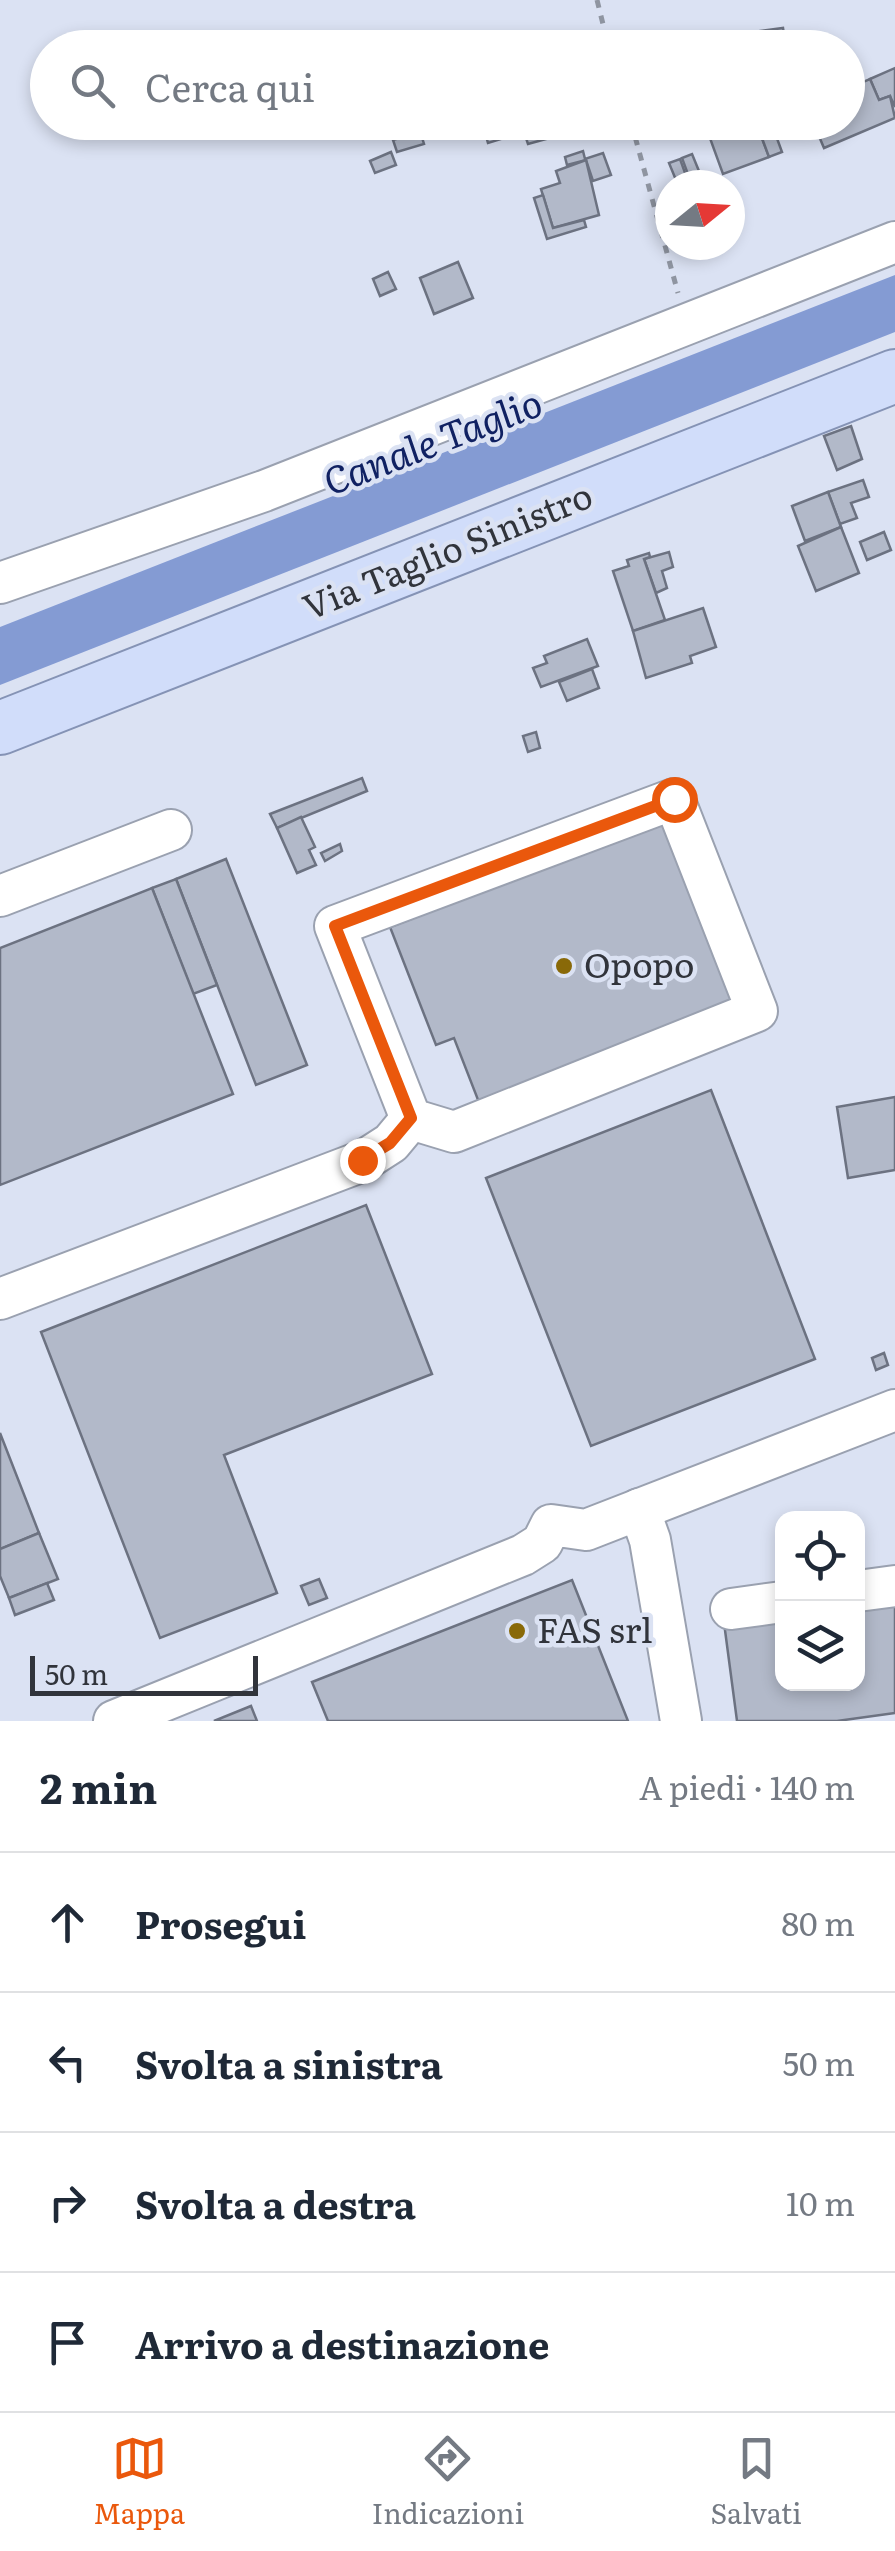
<!DOCTYPE html>
<html lang="it">
<meta charset="utf-8">
<style>
body{margin:0;font-family:Literata,serif;background:#f2f2f3;color:#1f2937}
.controls{position:absolute;right:30px;bottom:30px;display:grid;overflow:hidden;border-radius:20px;box-shadow:0 5px 15px #0003}
.controls button{width:90px;height:90px;display:grid;place-items:center;padding:0;border:0;border-bottom:2px solid #e0e1e3;background:#fff;color:#1f2937;font:50px sans-serif}
.compass{position:absolute;left:655px;top:170px;width:90px;height:90px;border-radius:50%;background:#fff;box-shadow:0 5px 15px #0003;rotate:72deg}
.scale{position:absolute;left:30px;bottom:25px;width:228px;box-sizing:border-box;padding-left:10px;border:5px solid #31343b;border-top:0;font-size:28px;line-height:35px;white-space:nowrap;color:#31343b;-webkit-text-stroke:8px #dbe2f3;paint-order:stroke}
.stop{position:absolute;width:30px;height:30px;margin:-22px;border:8px solid #ea580c;border-radius:50%;background:#fff}
.stop.end{background:#ea580c;border-color:#fff;box-shadow:0 2px 10px #0008}
.list{margin:0;padding:0;list-style:none}
h2{display:flex;justify-content:space-between;align-items:center;height:130px;margin:0;padding:0 40px;font-size:42px}
h2 small{font-size:32px;font-weight:400;color:#747a83}
.list li{display:grid;grid-template-columns:65px 1fr auto;gap:30px;align-items:center;box-sizing:border-box;height:140px;padding:0 40px;border-top:2px solid #e0e1e3}
.list b{display:block;font-size:38px;white-space:nowrap}
.list em{font-size:32px;font-style:normal;color:#747a83}
.icon{flex:none;width:55px;height:55px;fill:none;stroke:currentColor;stroke-width:2;stroke-linecap:round;stroke-linejoin:round}
.map{position:relative;flex:none;width:895px;height:1721px;overflow:hidden}
.search{position:absolute;background:#fff;box-shadow:0 5px 15px #0003;left:30px;right:30px;top:30px;height:110px;display:flex;align-items:center;gap:25px;box-sizing:border-box;padding:0 35px;border-radius:55px;color:#747a83;font-size:38px}
.sheet{height:690px;background:#fff}
nav{display:flex;justify-content:space-around;align-items:center;box-sizing:border-box;height:140px;border-top:2px solid #e0e1e3;background:#fff;font-size:28px;color:#747a83}
nav a{display:grid;justify-items:center;gap:5px}
nav .on{color:#ea580c}
.map>svg:first-child{display:block}
.water{fill:#849bd3}
.building{fill:#b2b9c9;stroke:#6c7281;stroke-width:2.5}
.lines{fill:none;stroke-linecap:round;stroke-linejoin:round}
.minor-casing{stroke:#9aa1b0;stroke-width:44}
.major-casing{stroke:#8593b5;stroke-width:56}
.path{stroke:#8f95a1;stroke-width:5;stroke-dasharray:8 8;stroke-linecap:butt}
.minor{stroke:#fff;stroke-width:40}
.major{stroke:#d1ddfa;stroke-width:52}
.route{stroke:#ea580c;stroke-width:12}
.poi-dot{fill:#896908;stroke:#dbe2f3;stroke-width:4}
.labels{text-anchor:middle;stroke-width:9;stroke-linejoin:round;paint-order:stroke}
.street-label{font-size:35px;fill:#31343b;stroke:#dbe2f3}
.poi-label{font-size:35px;fill:#31343b;stroke:#dbe2f3;text-anchor:start}
.water-label{font-size:38px;font-style:italic;fill:#102162;stroke:#dbe2f3}
</style>
<div class="map">
<svg width="895" height="1721" viewBox="0 0 895 1721">
<rect width="100%" height="100%" fill="#dbe2f3"/>
<path class="water" d="M895,275V332L0,685V627Z"/>
<g class="building">
<path d="M783,28L786,48H715L714,37Z"/>
<path d="M895,68V107L890,96L879,100L870,79Z"/>
<path d="M870,79L879,100L890,96L895,118L824,148L813,122H848V88Z"/>
<path d="M482,122H561L564,134L528,144L524,132L488,143Z"/>
<path d="M726,122H735L737,128L756,122L769,157L723,174L707,130Z"/>
<path d="M756,122H771L782,152L769,157Z"/>
<path d="M420,131L424,144L397,152L393,140Z"/>
<path d="M583,151L585,159L603,153L611,175L593,181L586,160L567,165L565,157Z"/>
<path d="M391,152L396,165L375,173L370,161Z"/>
<path d="M692,154L701,176L690,180L682,158Z"/>
<path d="M680,159L688,181L678,185L669,163Z"/>
<path d="M586,160L599,215L553,228L541,189L560,183L556,171Z"/>
<path d="M543,195L553,228L584,220L586,227L547,239L534,198Z"/>
<path d="M458,262L473,298L434,314L420,278Z"/>
<path d="M388,272L396,289L380,296L373,279Z"/>
<path d="M851,426L862,459L837,470L824,436Z"/>
<path d="M863,480L869,497L851,503L857,518L840,524L828,492Z"/>
<path d="M828,492L841,527L805,541L792,506Z"/>
<path d="M841,527L859,573L816,591L798,546Z"/>
<path d="M884,532L891,550L867,560L860,542Z"/>
<path d="M669,552L673,567L662,571L667,588L656,593L644,559Z"/>
<path d="M649,553L650,557L644,559L665,620L633,631L613,571L629,566L627,560Z"/>
<path d="M703,608L716,647L690,656L692,663L646,678L633,631Z"/>
<path d="M587,639L598,666L541,687L533,668L547,663L544,656Z"/>
<path d="M592,669L599,688L567,701L559,682Z"/>
<path d="M536,732L540,748L528,752L523,736Z"/>
<path d="M362,778L367,791L277,828L270,814Z"/>
<path d="M301,817L315,847L309,850L316,865L297,873L277,828Z"/>
<path d="M667,820L739,1004L480,1105L454,1038L436,1045L390,927Z"/>
<path d="M340,844L342,851L325,861L321,853Z"/>
<path d="M226,859L307,1065L256,1085L176,879Z"/>
<path d="M176,879L217,985L193,994L152,888Z"/>
<path d="M152,888L233,1094L0,1185V948Z"/>
<path d="M711,1090L815,1359L591,1446L486,1178Z"/>
<path d="M895,1097V1170L848,1178L837,1107Z"/>
<path d="M366,1205L432,1374L224,1455L277,1593L160,1638L41,1332Z"/>
<path d="M884,1353L888,1365L876,1370L872,1358Z"/>
<path d="M0,1433L39,1533L0,1549Z"/>
<path d="M39,1533L58,1579L9,1598L0,1576V1549Z"/>
<path d="M319,1579L327,1598L309,1605L301,1586Z"/>
<path d="M572,1580L628,1721H328L312,1682Z"/>
<path d="M47,1583L54,1600L15,1615L9,1598Z"/>
<path d="M895,1592V1713L837,1721H737L723,1615L782,1607V1684H858V1597Z"/>
<path d="M251,1706L257,1721H214Z"/>
</g>
<g class="lines">
<g class="minor-casing">
<g id="minor">
<path d="M0,583L264,491L895,242"/>
<path d="M674,799L757,1011L454,1132L411,1119L335,926Z"/>
<path d="M0,896L171,830"/>
<path d="M0,1299L363,1161L391,1143L411,1119"/>
<path d="M639,1509L650,1540L681,1721"/>
<path d="M858,1591L895,1586"/>
<path d="M731,1609L782,1602"/>
<path d="M114,1721L523,1555L542,1543L551,1525L586,1530L895,1410"/>
</g>
</g>
<g class="major-casing">
<path id="major" d="M0,728L895,376"/>
</g>
<g class="path">
<path d="M597,0L609,48"/>
<path d="M631,122L678,293"/>
</g>
<use href="#minor" class="minor"/>
<use href="#major" class="major"/>
</g>
<g class="lines">
<path class="route" d="M362,1160L390,1143L411,1118L335,926L674,799"/>
</g>
<g class="poi-dot">
<circle cx="564" cy="966" r="10"/>
<circle cx="517" cy="1631" r="10"/>
</g>
<g class="labels">
<g class="street-label">
<text transform="translate(448 552) rotate(-22)" y="12">Via Taglio Sinistro</text>
</g>
<g class="poi-label">
<text x="584" y="978">Opopo</text>
<text x="537" y="1643">FAS srl</text>
</g>
<g class="water-label">
<text transform="translate(433 443) rotate(-21)" y="13">Canale Taglio</text>
</g>
</g>
</svg>
<div class="controls">
<button><svg class="icon" aria-label="locate" viewBox="0 0 24 24"><circle cx="12" cy="12" r="6"/><path d="M12 2v4M12 18v4M2 12h4M18 12h4"/></svg></button>
<button><svg class="icon" aria-label="layers" viewBox="0 0 24 24"><path d="M12 4l9 5-9 5-9-5zM3 14l9 5 9-5"/></svg></button>
</div>
<svg class="compass" viewBox="-18 -18 36 36"><path d="M0-13l5 13h-10z" fill="#e53935"/><path d="M0 13l5-13h-10z" fill="#747a83"/></svg>
<div class="scale">50 m</div>
<div class="stop" style="left:674px;top:799px"></div>
<div class="stop end" style="left:362px;top:1160px"></div>
<div class="search"><svg class="icon" aria-label="search" viewBox="0 0 24 24"><circle cx="10" cy="10" r="6"/><path d="M15 15l6 6"/></svg>Cerca qui</div>
</div>
<section class="sheet">
<h2>2 min<small>A piedi · 140 m</small></h2>
<ul class="list">
<li><svg class="icon" aria-label="ahead" viewBox="0 0 24 24"><path d="M12 20V5M6 11l6-6 6 6"/></svg><div><b>Prosegui</b></div><em>80 m</em></li>
<li><svg class="icon" aria-label="left" viewBox="0 0 24 24"><path d="M17 20v-9H6M10 6l-5 5 5 5"/></svg><div><b>Svolta a sinistra</b></div><em>50 m</em></li>
<li><svg class="icon" aria-label="right" viewBox="0 0 24 24"><path d="M7 20v-9h11M14 6l5 5-5 5"/></svg><div><b>Svolta a destra</b></div><em>10 m</em></li>
<li><svg class="icon" aria-label="arrive" viewBox="0 0 24 24"><path d="M6 21V4h12l-3 4 3 4H6"/></svg><div><b>Arrivo a destinazione</b></div></li>
</ul>
</section>
<nav>
<a class="on"><svg class="icon" aria-label="map" viewBox="0 0 24 24"><path d="M3 6l6-2 6 2 6-2v14l-6 2-6-2-6 2zM9 4v14M15 6v14"/></svg>Mappa</a>
<a><svg class="icon" aria-label="directions" viewBox="0 0 24 24"><path d="M12 3l9 9-9 9-9-9zM9 14v-3h6M13 9l2 2-2 2"/></svg>Indicazioni</a>
<a><svg class="icon" aria-label="saved" viewBox="0 0 24 24"><path d="M7 4h10v16l-5-4-5 4z"/></svg>Salvati</a>
</nav>
